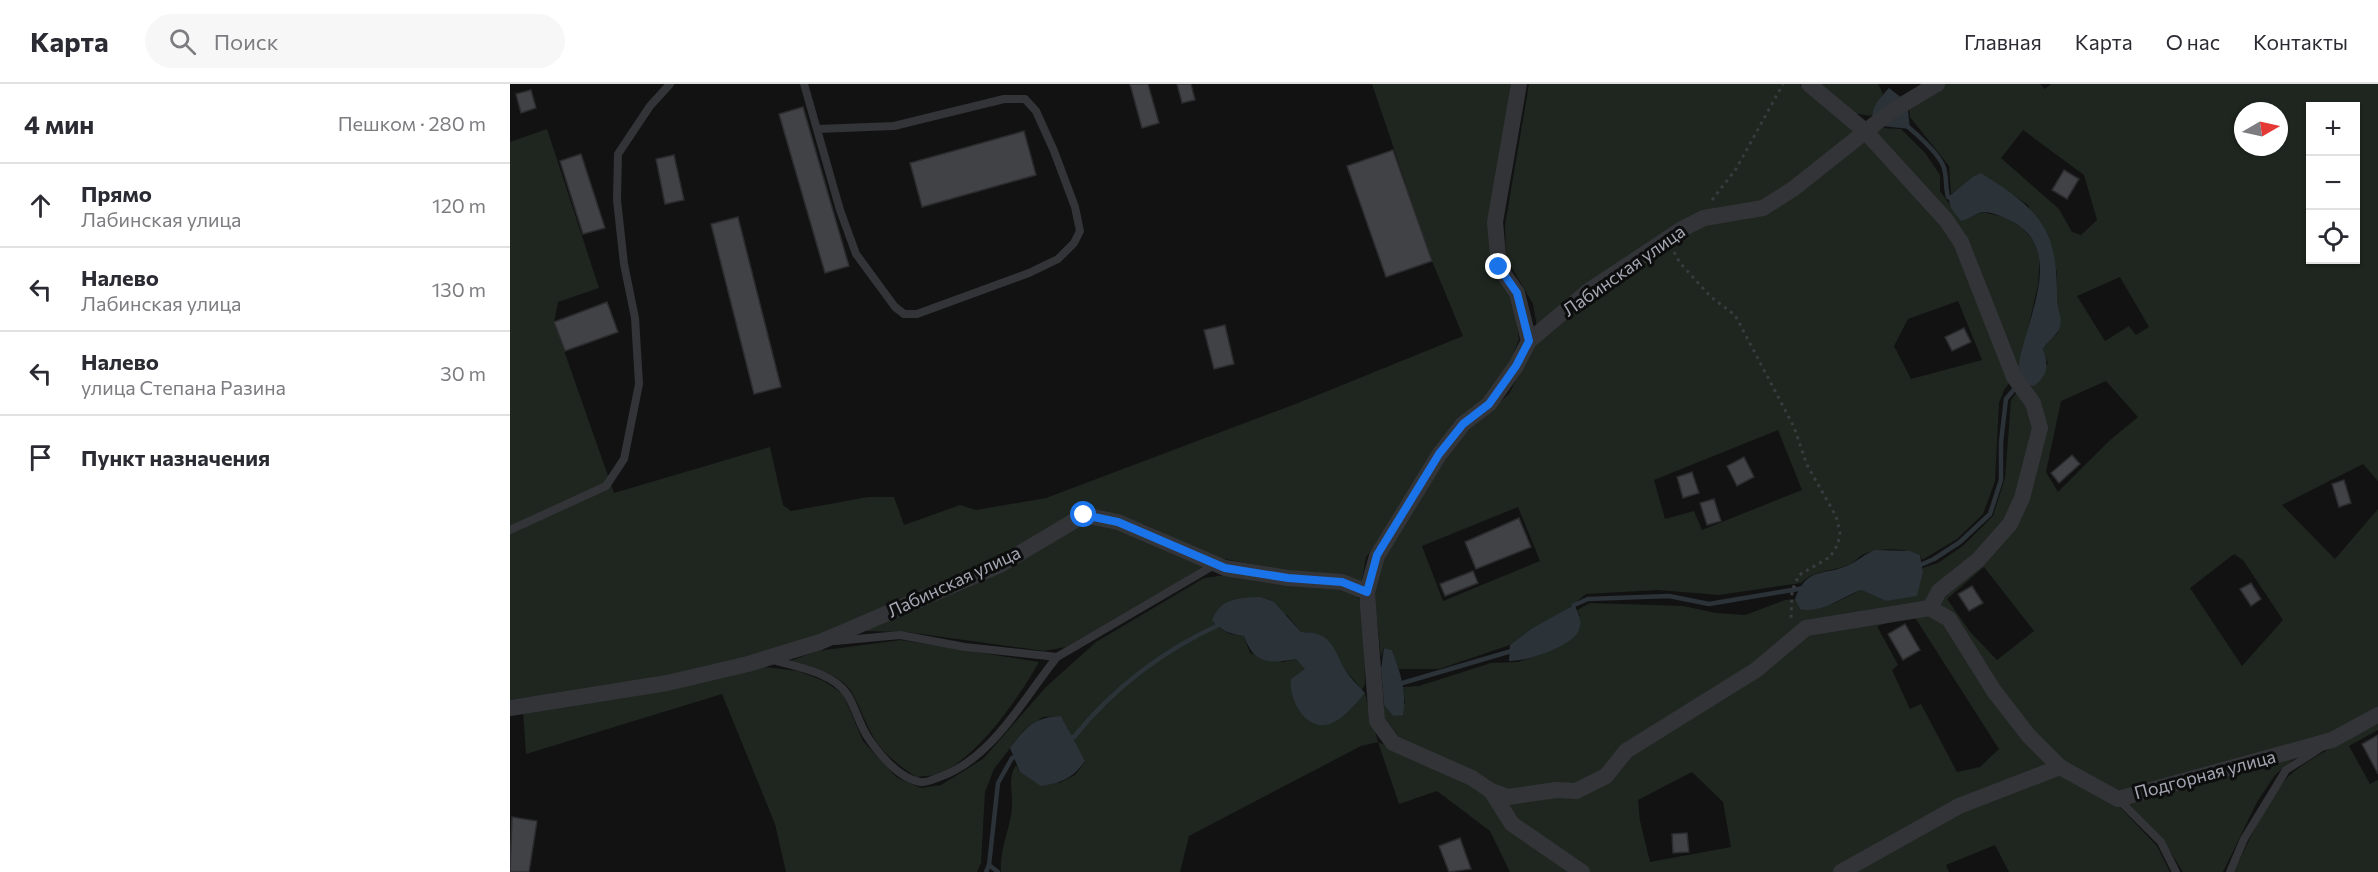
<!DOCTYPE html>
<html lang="ru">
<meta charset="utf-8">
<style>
body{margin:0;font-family:Commissioner,sans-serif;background:#f7f7f7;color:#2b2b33}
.controls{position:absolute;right:18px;top:18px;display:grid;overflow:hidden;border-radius:0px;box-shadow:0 2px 4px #0004}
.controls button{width:54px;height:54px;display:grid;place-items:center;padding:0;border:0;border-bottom:2px solid #e1e1e2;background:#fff;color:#2b2b33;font:30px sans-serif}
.compass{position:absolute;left:1724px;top:18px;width:54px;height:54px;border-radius:50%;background:#fff;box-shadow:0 2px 4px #0004;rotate:81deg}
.stop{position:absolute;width:18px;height:18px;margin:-14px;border:4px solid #1a73e8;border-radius:50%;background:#fff}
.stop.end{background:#1a73e8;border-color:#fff;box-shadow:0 2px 6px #0008}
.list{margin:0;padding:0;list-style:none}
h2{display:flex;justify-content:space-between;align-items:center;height:78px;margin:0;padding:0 24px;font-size:26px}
h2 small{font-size:20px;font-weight:400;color:#7c7c81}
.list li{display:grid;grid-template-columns:39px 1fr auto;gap:18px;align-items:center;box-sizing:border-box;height:84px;padding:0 24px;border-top:2px solid #e1e1e2}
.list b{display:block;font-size:22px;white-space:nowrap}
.list p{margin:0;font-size:20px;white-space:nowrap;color:#7c7c81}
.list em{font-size:20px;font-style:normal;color:#7c7c81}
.icon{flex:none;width:33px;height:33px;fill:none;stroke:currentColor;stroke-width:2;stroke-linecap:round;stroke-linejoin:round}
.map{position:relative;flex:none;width:1868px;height:788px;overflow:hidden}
header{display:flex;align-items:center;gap:36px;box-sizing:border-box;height:84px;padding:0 30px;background:#fff;border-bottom:2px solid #e1e1e2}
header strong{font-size:28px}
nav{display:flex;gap:33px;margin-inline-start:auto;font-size:21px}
.search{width:420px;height:54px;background:#f7f7f7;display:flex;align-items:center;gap:15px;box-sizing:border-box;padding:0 21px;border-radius:33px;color:#7c7c81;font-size:22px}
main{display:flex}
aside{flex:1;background:#fff}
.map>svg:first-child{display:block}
.green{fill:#1e261f;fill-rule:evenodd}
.water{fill:#2b3238}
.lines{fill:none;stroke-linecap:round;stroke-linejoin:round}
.stream{stroke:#2b3238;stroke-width:4.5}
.building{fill:#414246;stroke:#2c2c2f;stroke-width:1.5}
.path{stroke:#393b3f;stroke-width:3;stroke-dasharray:3 4.5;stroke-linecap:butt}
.service{stroke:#333438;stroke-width:8}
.minor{stroke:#333438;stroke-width:16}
.route{stroke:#1a73e8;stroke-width:8}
.labels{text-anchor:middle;stroke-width:6;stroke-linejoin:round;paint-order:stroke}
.street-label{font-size:18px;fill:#a4a8b3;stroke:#0d0d0e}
</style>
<header>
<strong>Карта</strong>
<div class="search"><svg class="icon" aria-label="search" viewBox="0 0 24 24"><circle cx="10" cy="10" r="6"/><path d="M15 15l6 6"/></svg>Поиск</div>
<nav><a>Главная</a><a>Карта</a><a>О нас</a><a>Контакты</a></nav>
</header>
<main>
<aside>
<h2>4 мин<small>Пешком · 280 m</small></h2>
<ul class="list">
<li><svg class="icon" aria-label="ahead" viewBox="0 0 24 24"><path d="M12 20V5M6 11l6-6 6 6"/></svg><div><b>Прямо</b><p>Лабинская улица</p></div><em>120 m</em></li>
<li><svg class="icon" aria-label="left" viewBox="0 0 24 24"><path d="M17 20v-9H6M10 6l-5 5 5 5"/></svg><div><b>Налево</b><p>Лабинская улица</p></div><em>130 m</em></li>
<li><svg class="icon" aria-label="left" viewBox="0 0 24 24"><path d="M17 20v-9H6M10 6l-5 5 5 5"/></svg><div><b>Налево</b><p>улица Степана Разина</p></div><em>30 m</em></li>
<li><svg class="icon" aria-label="arrive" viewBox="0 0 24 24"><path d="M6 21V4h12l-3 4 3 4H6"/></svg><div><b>Пункт назначения</b></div></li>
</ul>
</aside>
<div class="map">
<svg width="1868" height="788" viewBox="0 0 1868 788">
<rect width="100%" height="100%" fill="#121213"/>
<g class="green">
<path d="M862,0H1006L981,140L1003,212L1009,255L998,284L856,473L851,502L695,471L636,441L575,425L488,477L308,551L243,573L156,594L0,616V58L37,45L89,204L48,218L44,238L104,409L260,363L273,421L281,427L358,413H384L394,441L450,421L466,426L536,414L788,319L953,252L922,177Z"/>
<path d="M1019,0H1289L1347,45L1252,120L1193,130L1027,243L1023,220L996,174L995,141Z"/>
<path d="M1307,0H1368L1373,10L1361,32L1343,29Z"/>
<path d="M1434,0H1530L1535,5L1541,0H1868V397L1853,380L1772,421L1825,475L1868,425V628L1822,653L1609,711L1557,685L1517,644L1424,521L1293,540L1242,584L1093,688L1064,701L999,709L892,657L874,633V621L883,632L895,619L893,603L909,602L981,579L1008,578L1034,569L1070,532L1067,526L1080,519L1173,522L1206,529L1235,531L1275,516L1285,515L1290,525L1325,519L1351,506L1376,517L1413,488V484L1428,479L1454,461L1483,432L1495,394L1501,316L1515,297L1538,280L1533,265L1538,256L1547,250L1551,239L1547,221V188L1518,121L1471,89L1441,110L1439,82L1400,33L1399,25ZM1800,22H1846V176H1800ZM1733,27H1769V63H1733ZM1513,46L1574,91L1587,136L1571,151L1562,148L1549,125L1491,74ZM1610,193L1639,243L1626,251L1619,242L1595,257L1567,212ZM1596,297L1628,333L1599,357L1548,408L1536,388L1551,317ZM1724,470L1733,476L1773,536L1732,582L1680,504ZM1474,483L1524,547L1487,576L1461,549L1437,515Z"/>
<path d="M1371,44L1391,45L1415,69L1430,91V107L1451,136L1473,128L1493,133L1512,143L1526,160L1530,171L1528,201L1508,288L1494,306L1489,319L1485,397L1473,430L1447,455L1412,476L1410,471C1394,464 1371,463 1354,470C1349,472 1345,478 1339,481C1323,487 1304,486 1291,499L1209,511L1148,506L1076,510L1050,531L1021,545L1000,561L929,585H889L882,566L874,564L871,574L864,505L873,470L954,348L999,310L1020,268L1037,249L1079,213L1176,149L1204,139L1249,132ZM1448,217L1472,276L1401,295L1384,262L1398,235ZM1268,346L1292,406L1192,446L1184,427L1155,435L1144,396ZM1008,423L1030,477L933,517L912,462Z"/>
<path d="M581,439L617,447L694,483L556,563L534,567L397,548L354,547L563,445Z"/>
<path d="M716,491L815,501L845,509L854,524L855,600L852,606C847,599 841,593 836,587C823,568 822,547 791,548L777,531L706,542L720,550L734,552L740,569L773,578L786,575L836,627L855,609L868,658L972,705L1064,788H1000L980,747L927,707L889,720L868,658L851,662L679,752L670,788H491C489,763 503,740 502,718C502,703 498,695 506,681L510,688L549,699L565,691L575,678L551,632L533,633L514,646L484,685L475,708L471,779L467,788H276L265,740L212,610L16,670L13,627L255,583L288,587L314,597L333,610L353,657L386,693L411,704L431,701L473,675L536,603L586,558L694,494Z"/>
<path d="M1408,528L1428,534L1544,682L1440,722L1323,788H1077L1004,738L988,715L1066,709L1121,666L1296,547ZM1404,532L1489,665L1470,683L1447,688L1411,620L1400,625L1382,586L1388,581L1367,542ZM1182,688L1213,718L1221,763L1140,778L1130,737L1128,716Z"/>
<path d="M391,556L529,578C508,615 472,667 434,688C426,692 415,692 406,693C393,684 377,673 368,660C356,643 351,624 341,607C331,591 297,580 280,577L307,567Z"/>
<path d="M1868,640V646L1839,662L1860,700L1868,696V788H1724C1735,764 1761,708 1780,691C1805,669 1839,656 1868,640Z"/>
<path d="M1795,666L1765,691L1747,718L1713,788H1673L1653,756L1615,717Z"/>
<path d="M1546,688L1605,718L1647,762L1660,788H1499L1485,761L1436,781L1439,788H1335L1447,726Z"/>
</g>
<g class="water">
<path d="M1379,4L1397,18L1400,45L1363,41C1359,25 1369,15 1379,4Z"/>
<path d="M1471,89C1529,126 1548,142 1547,216C1547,225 1553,235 1550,243C1547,252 1538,256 1533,265C1539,281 1538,291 1524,302L1518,301L1508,288C1511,243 1559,168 1503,138C1495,134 1482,127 1472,128C1465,130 1459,135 1451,137L1441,124L1438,113L1464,92Z"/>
<path d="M1365,466L1400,467L1410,471L1413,488L1407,512L1376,517L1351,506C1332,513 1311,530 1290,525L1285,515C1297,481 1315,493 1341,480C1350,475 1355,470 1365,466Z"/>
<path d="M750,513L764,518L791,548C821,548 822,561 834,584C839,593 848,601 855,609C847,618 835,633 824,638C799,652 778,617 781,595L795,585L786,575C759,580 744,580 734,552C721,550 710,547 702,536C711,514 728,514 750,513Z"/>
<path d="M1064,521C1069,529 1073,539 1068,548C1060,563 1015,578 999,577L1000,561L1021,545Z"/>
<path d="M874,564L882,566C890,587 897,608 893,631L883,632L874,621L871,585Z"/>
<path d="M551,632L575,677C563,694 551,699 531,702L510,688L500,664C515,644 524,633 551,632Z"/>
</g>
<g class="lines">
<g class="stream">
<path d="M1397,42C1407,50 1431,72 1434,84C1437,94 1435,103 1438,113L1442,114"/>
<path d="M1408,482L1424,475L1450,458L1480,430L1491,396V358L1496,315L1506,303"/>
<path d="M1063,526L1064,521L1078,515L1159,512L1199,520L1294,504"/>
<path d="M889,600L1005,566"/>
<path d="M559,654L564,653C603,604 655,565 711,540"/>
<path d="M479,781L488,788"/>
<path d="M476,788L479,781L488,699L502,674L506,672"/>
</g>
</g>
<g class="building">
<path d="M620,0H638L649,39L632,44Z"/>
<path d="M667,0H681L685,16L672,19Z"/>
<path d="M21,6L26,24L11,29L6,10Z"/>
<path d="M293,23L339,182L315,189L269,30Z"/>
<path d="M514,47L526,91L412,123L400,79Z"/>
<path d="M883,66L922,177L876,193L837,82Z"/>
<path d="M71,70L95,144L73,150L50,77Z"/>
<path d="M164,71L174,116L155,120L146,75Z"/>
<path d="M1554,86L1569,95L1557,115L1542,106Z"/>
<path d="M228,133L271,303L244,310L201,140Z"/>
<path d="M97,218L108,248L55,267L44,238Z"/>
<path d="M715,241L724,280L704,285L694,246Z"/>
<path d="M1454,244L1461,258L1442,267L1435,253Z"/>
<path d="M1562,371L1570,380L1549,399L1541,389Z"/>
<path d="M1234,373L1244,393L1227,402L1217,382Z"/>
<path d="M1182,388L1189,409L1173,414L1167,393Z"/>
<path d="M1834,396L1841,419L1829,423L1822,400Z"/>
<path d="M1204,415L1211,437L1197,441L1190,419Z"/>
<path d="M1009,434L1021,463L966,485L955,458Z"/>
<path d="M963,487L968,499L935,512L930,500Z"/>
<path d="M1741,499L1751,515L1741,522L1730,505Z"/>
<path d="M1462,502L1473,519L1459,527L1448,510Z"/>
<path d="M1395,540L1410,566L1393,576L1378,550Z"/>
<path d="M1868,651V690L1852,660Z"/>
<path d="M2,733L27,737L19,788H0Z"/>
<path d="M1177,749L1179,768L1163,769L1162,750Z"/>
<path d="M950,754L961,785L939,788L929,762Z"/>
</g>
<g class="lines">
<g class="path">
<path d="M1202,116L1226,85L1273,0"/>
<path d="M1164,168L1170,179L1201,213L1225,231L1284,343L1297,381L1326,432L1330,448L1328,460L1320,473L1289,491L1282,507L1281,535"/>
</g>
<g class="service">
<path d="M294,0L330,126L346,170L385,223L394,230H407L519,189L548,175L564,159L570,147L565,123L544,67L526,27L515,15H494L384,42L308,45"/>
<path d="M0,446L96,402L114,375L129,300L125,234L114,180L107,116L108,70L140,22L160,0"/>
<path d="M325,557L390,551L455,563L547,573L706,480"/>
<path d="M263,576C286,583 322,588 337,610C346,624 349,641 359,655C370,671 389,694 410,698C415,699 422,696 427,694C482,676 513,615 547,573"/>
<path d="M1608,715L1651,758L1666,788"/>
<path d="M1720,788L1734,755L1776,686L1809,665"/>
</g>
<g class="minor">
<path d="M1009,0L985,138L989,183L1007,209L1019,257"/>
<path d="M1299,0L1355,47L1436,136L1451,158L1504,293L1523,319L1530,344L1512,414L1500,440L1468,476L1429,507L1420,524"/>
<path d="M857,508L867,637L883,659L962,694L981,707L1002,740L1072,788"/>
<path d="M0,624L157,599L238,580L310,558L490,481L574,431L608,438L715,484L778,494L832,498L857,508L867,472L929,371L953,340L979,320L1006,282L1019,257L1077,208L1172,145L1194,134L1253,124L1283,105L1380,28L1427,0"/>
<path d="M981,707L998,713L1046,706L1066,707L1096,692L1116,667L1246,586L1296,544L1420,524L1439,535L1484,607L1519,652L1550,683"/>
<path d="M1331,788L1449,722L1550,683L1608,715L1822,656L1868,631"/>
</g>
</g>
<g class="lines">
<path class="route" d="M574,431L608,438L715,484L778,494L832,498L857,508L867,471L929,370L953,340L979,320L1006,282L1019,257L1007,209L989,183"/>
</g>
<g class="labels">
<g class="street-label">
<text transform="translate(1114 187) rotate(-35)" y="6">Лабинская улица</text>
<text transform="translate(444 498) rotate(-25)" y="6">Лабинская улица</text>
<text transform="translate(1695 691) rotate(-15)" y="6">Подгорная улица</text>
</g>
</g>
</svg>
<div class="controls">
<button>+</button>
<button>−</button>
<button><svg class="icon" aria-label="locate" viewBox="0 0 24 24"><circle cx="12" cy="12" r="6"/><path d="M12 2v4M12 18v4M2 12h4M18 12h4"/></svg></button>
</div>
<svg class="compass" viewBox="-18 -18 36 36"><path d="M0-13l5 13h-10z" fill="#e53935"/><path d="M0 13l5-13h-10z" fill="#7c7c81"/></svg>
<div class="stop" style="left:574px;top:431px"></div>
<div class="stop end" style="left:989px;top:183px"></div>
</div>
</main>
